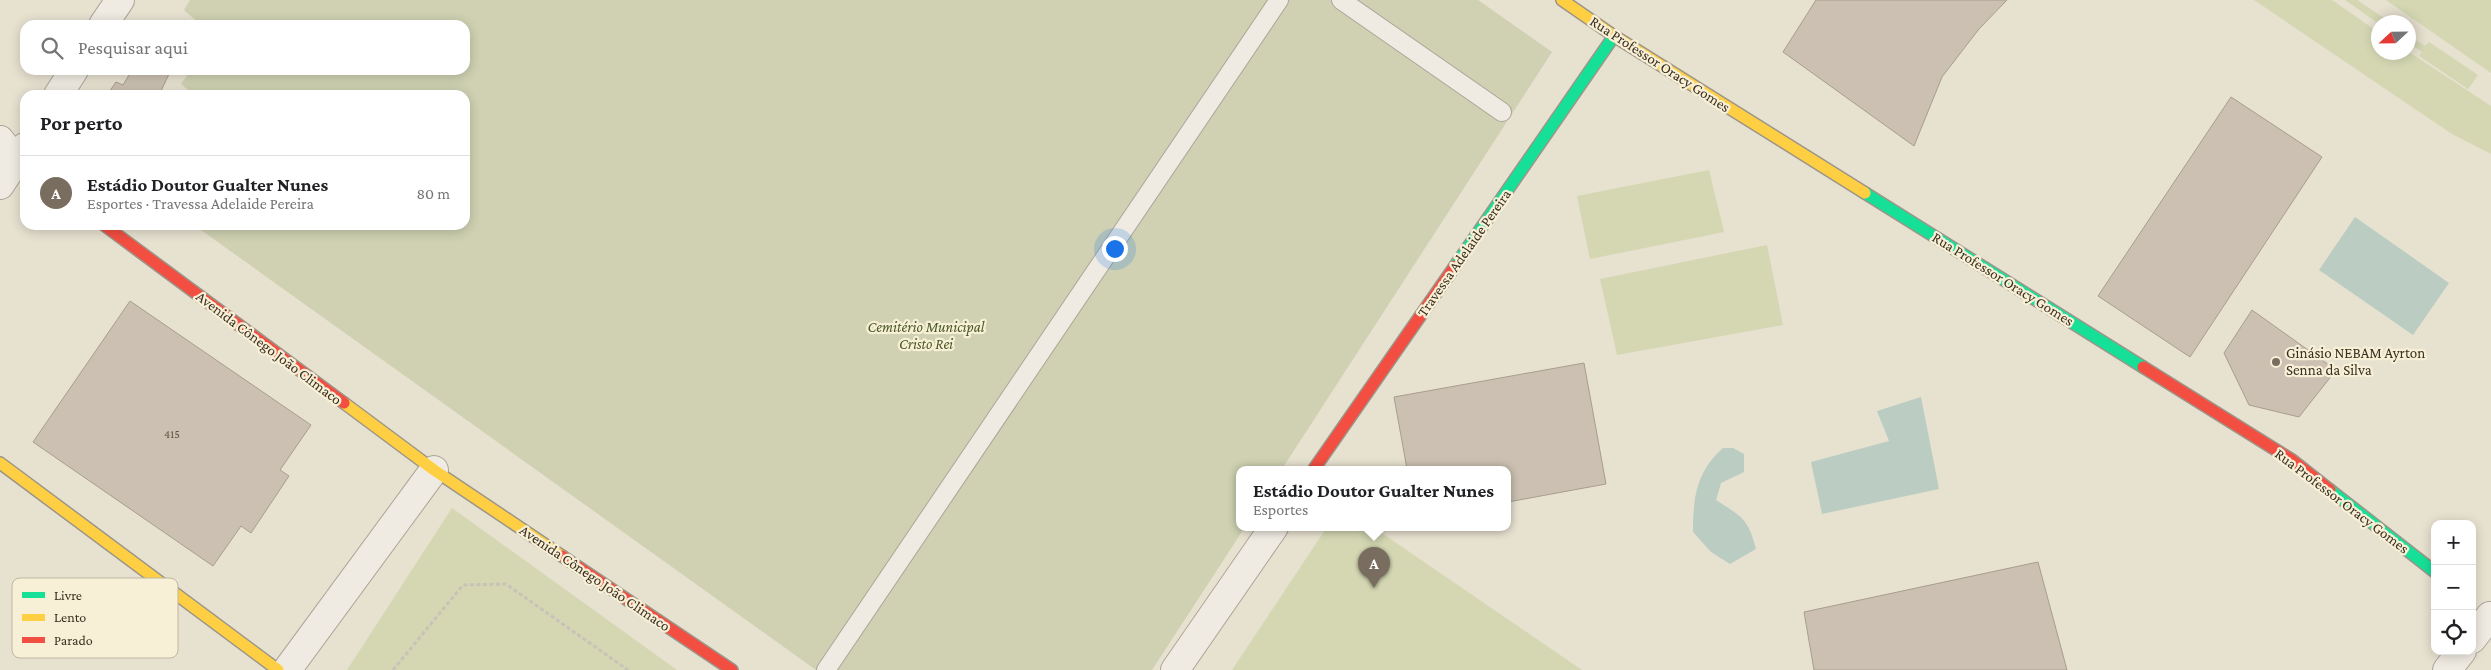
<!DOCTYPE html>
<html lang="pt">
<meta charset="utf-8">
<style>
body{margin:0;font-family:"Crimson Pro",serif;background:#f6f6f6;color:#202124}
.controls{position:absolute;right:15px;bottom:15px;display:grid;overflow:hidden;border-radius:10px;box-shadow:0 2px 12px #0003}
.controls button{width:45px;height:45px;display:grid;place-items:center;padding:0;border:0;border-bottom:1px solid #e0e0e0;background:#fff;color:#202124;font:25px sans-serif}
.compass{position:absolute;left:2371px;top:15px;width:45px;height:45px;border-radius:50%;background:#fff;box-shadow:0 2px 12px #0003;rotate:248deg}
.you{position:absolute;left:1114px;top:248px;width:18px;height:18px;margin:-12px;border:4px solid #fff;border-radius:50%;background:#1a73e8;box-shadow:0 0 0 8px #1a73e833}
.badge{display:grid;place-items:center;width:32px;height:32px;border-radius:50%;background:#786d5e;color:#fff;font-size:16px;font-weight:700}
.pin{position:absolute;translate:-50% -41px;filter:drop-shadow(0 1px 2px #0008)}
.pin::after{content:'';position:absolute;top:26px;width:18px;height:15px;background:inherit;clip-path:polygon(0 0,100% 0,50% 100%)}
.popup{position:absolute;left:1236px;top:466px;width:275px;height:65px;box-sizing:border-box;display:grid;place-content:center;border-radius:10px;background:#fff;filter:drop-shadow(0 1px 4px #0005);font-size:16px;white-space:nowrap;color:#757577}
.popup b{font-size:19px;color:#202124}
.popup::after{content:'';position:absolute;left:50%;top:100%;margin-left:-10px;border:10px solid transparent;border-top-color:#fff}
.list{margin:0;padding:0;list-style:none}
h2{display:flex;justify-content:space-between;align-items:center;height:65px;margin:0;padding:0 20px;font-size:21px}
h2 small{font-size:16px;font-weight:400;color:#757577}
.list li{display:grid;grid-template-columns:32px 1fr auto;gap:15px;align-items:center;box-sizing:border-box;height:75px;padding:0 20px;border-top:1px solid #e0e0e0}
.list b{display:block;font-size:19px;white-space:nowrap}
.list p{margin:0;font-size:16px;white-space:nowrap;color:#757577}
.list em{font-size:16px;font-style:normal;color:#757577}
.icon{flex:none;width:28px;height:28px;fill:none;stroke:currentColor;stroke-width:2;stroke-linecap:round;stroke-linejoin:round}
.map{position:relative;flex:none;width:2491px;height:670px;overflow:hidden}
.search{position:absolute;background:#fff;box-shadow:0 2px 12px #0003;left:20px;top:20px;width:450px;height:55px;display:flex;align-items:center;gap:12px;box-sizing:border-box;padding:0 18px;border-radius:15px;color:#757577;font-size:19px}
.panel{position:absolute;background:#fff;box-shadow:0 2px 12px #0003;left:20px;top:90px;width:450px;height:140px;border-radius:15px}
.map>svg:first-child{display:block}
.green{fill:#d4d7b2}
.cemetery{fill:#cfd1b2}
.water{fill:#bbcdc3}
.building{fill:#cbc0b1;stroke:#a89d8f}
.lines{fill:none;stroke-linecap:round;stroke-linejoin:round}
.lane-casing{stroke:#aca699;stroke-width:20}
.street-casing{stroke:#aca699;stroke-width:30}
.fast-casing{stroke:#9c9588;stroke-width:14}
.slow-casing{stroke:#9c9588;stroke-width:14}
.jam-casing{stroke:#9c9588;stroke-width:14}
.path{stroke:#c8c2b8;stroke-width:3;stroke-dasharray:4 2.5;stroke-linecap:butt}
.lane{stroke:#efebe2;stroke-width:18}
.street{stroke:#efebe2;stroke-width:28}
.fast{stroke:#16e098;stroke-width:11}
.slow{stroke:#ffcf43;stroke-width:11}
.jam{stroke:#f24e42;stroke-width:11}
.poi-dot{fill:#786d5e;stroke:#f7f0d7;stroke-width:2}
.labels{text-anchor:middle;stroke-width:4.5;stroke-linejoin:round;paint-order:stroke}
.number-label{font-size:12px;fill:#605344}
.street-label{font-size:15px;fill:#3c2f20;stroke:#f7f0d7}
.park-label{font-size:15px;font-style:italic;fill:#495926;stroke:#f7f0d7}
.poi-label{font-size:15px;fill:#3c2f20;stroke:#f7f0d7;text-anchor:start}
.key{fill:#f7f0d7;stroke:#bfb6a0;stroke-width:1}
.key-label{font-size:14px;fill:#3c2f20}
</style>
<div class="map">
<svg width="2491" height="670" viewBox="0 0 2491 670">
<rect width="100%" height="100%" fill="#e7e1d0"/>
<g class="green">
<path d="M2254,0H2332L2378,32V52H2409L2491,106V154L2452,134Z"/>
<path d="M2345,0H2357L2390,22L2378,23Z"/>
<path d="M2386,0H2491V73Z"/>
<path d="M2408,35L2425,46L2429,42L2478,75L2468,89L2419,56L2422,52L2409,43Z"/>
<path d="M1709,170L1724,232L1590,259L1577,196Z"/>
<path d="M1767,245L1783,325L1617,355L1600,279Z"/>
<path d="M452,508L677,670H347Z"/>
<path d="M1327,527H1373L1582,670H1232Z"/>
</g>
<path class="cemetery" d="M190,0H1478L1552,52L1282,469H1240V527H1245L1152,670H816L194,225H465V95H194L181,84L191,70H465V25H201L184,10Z"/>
<g class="water">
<path d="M2355,217L2449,283L2413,335L2319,270Z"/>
<path d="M1921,397L1939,489L1822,514L1811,462L1889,441L1877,411Z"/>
<path d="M1723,448H1733L1744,454V472L1721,483L1716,500C1742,517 1748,518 1756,549L1730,564L1711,552L1693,532C1693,498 1696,472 1723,448Z"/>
</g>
<g class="building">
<path d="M1816,0H2007L1979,29L1942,77L1914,146L1783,52Z"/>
<path d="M132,70H171L159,95H107L116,82L123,85Z"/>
<path d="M2231,97L2322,157L2190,357L2098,296Z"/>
<path d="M130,301L311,425L280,470L289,476L251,533L241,526L213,566L33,442Z"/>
<path d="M2252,310L2336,370L2299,417L2249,405L2224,353Z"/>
<path d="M1584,363L1606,484L1508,502V469H1407L1394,397Z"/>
<path d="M2038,562L2067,670H1814L1804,612Z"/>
</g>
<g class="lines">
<g class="lane-casing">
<g id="lane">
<path d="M1341,0L1502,112"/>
<path d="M826,670L1279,0"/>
</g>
</g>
<g class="street-casing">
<g id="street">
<path d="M103,25L120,0"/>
<path d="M58,95L74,70"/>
<path d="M0,140L16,160L25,166"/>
<path d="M0,185L25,147"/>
<path d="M2472,639L2490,616"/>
<path d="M287,670L434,470"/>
<path d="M1175,670L1274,527"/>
<path d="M2447,670L2462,651"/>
</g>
</g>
<g class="fast-casing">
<g id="fast">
<path d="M1865,193L2143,367"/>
<path d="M1455,266L1614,36"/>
<path d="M2330,490L2435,572"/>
</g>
</g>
<g class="slow-casing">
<g id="slow">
<path d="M1562,0L1614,36L1865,193"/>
<path d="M344,403L434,470L562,556"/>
<path d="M0,463L278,670"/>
</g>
</g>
<g class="jam-casing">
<g id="jam">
<path d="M104,225L344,403"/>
<path d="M2143,367L2292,460L2330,490"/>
<path d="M1314,469L1455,266"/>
<path d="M562,556L732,670"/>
</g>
</g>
<path class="path" d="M393,670L463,585L506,584L628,670"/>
<use href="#lane" class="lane"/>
<use href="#street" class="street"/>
<use href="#fast" class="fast"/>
<use href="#slow" class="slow"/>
<use href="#jam" class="jam"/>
</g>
<circle class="poi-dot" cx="2276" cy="362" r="5"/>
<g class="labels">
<g class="number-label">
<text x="172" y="438">415</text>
</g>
<g class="street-label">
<text transform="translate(1660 64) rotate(33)" y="5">Rua Professor Oracy Gomes</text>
<text transform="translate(1464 253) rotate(-55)" y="5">Travessa Adelaide Pereira</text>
<text transform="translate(2003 279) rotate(32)" y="5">Rua Professor Oracy Gomes</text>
<text transform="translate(269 348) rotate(37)" y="5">Avenida Cônego João Climaco</text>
<text transform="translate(2342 501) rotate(37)" y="5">Rua Professor Oracy Gomes</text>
<text transform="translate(595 578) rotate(34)" y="5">Avenida Cônego João Climaco</text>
</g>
<g class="park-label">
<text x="926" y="332">Cemitério Municipal<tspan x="926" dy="17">Cristo Rei</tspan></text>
</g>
<g class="poi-label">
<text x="2286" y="358">Ginásio NEBAM Ayrton<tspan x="2286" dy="17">Senna da Silva</tspan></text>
</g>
</g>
<rect x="12" y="578" width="166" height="80" rx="8" class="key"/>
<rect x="22" y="592" width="23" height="6" fill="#16e098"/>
<rect x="22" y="614" width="23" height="7" fill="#ffcf43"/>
<rect x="22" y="637" width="23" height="6" fill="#f24e42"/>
<g class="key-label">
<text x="54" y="600">Livre</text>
<text x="54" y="622">Lento</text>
<text x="54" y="645">Parado</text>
</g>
</svg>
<div class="controls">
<button>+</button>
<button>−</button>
<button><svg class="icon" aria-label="locate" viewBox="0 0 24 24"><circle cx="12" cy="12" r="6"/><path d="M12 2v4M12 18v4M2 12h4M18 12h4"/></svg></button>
</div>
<svg class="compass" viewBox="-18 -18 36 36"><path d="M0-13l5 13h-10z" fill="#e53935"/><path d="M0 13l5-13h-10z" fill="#757577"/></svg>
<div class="you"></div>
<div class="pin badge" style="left:1374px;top:588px">A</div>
<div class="popup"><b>Estádio Doutor Gualter Nunes</b>Esportes</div>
<div class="search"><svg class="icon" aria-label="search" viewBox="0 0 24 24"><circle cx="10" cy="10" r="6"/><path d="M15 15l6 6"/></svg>Pesquisar aqui</div>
<section class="panel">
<h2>Por perto<small></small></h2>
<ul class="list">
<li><span class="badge">A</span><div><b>Estádio Doutor Gualter Nunes</b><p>Esportes · Travessa Adelaide Pereira</p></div><em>80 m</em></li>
</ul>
</section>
</div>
